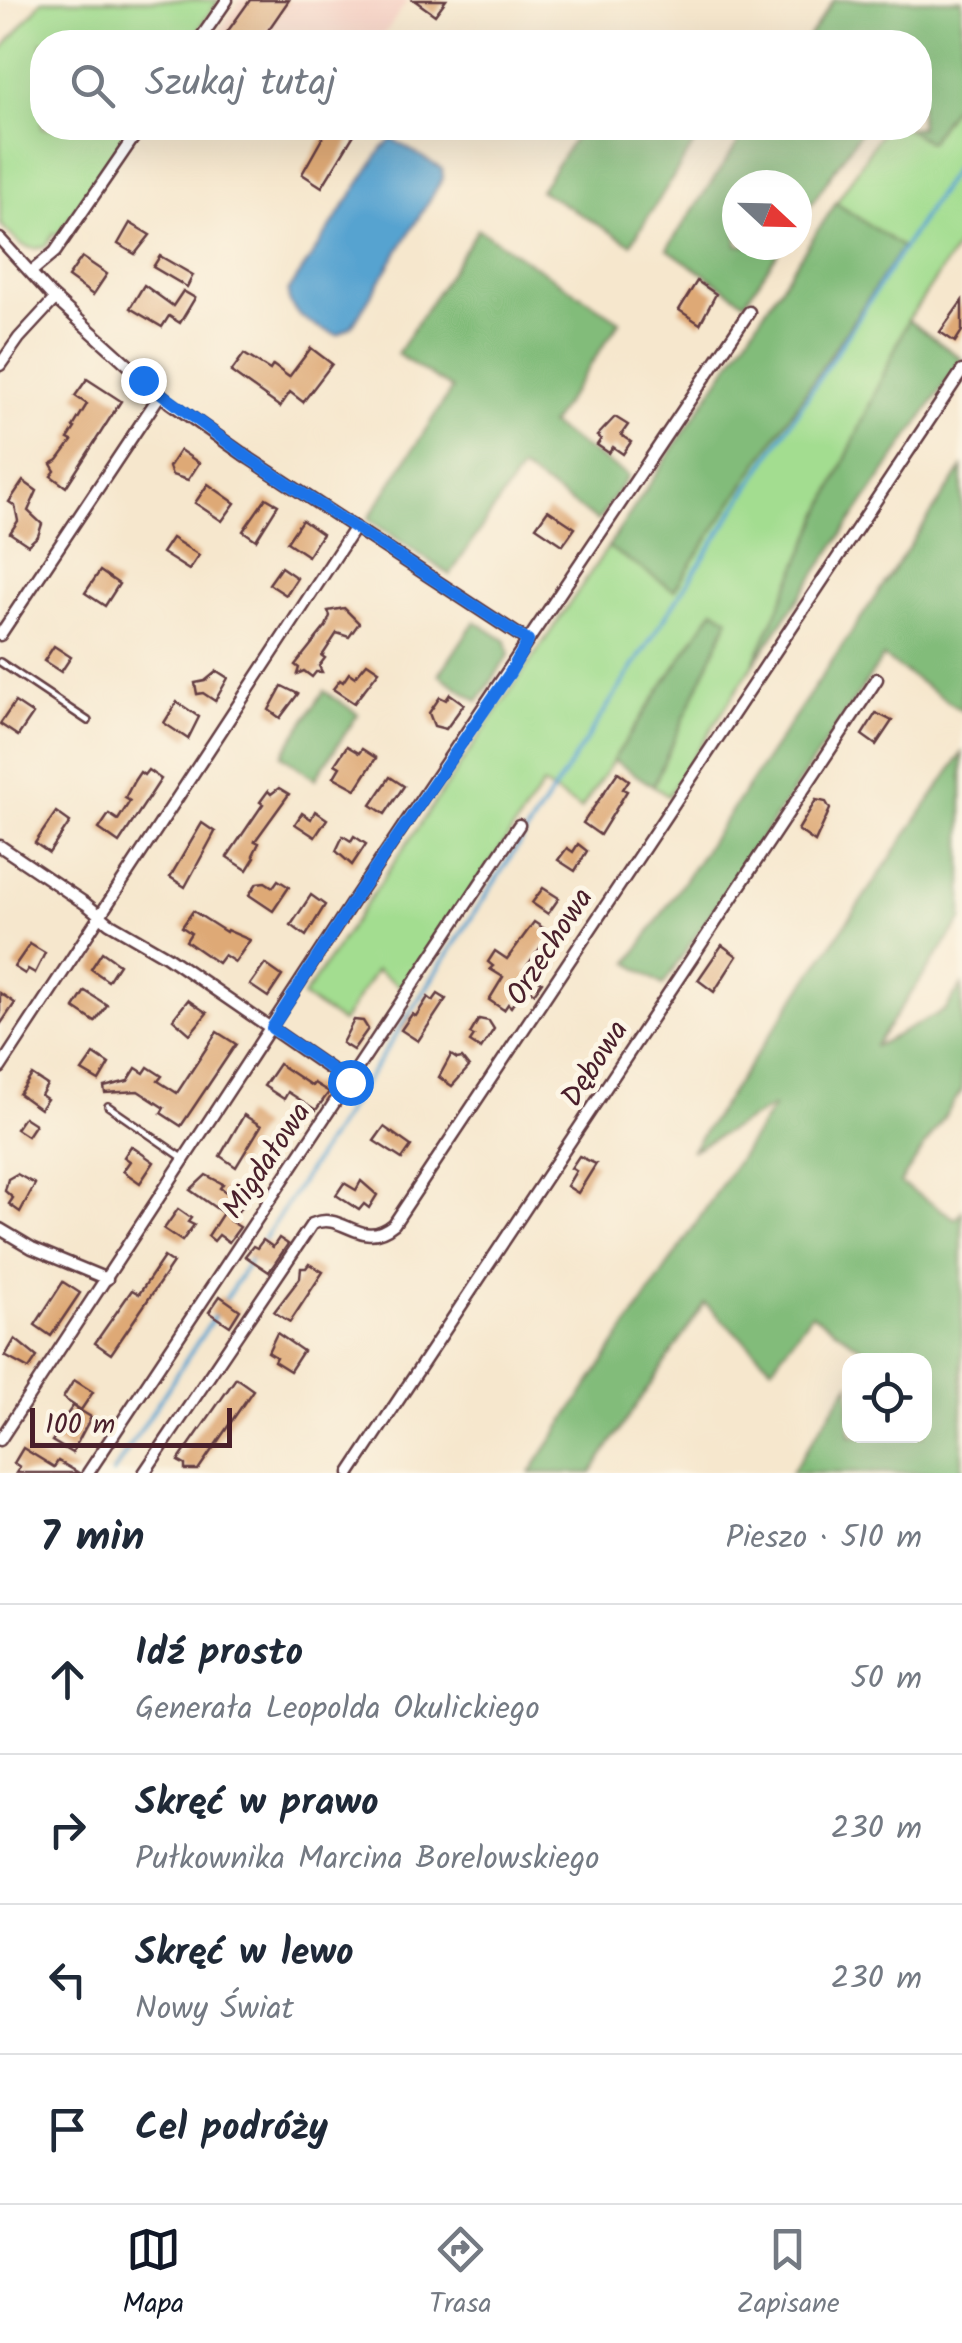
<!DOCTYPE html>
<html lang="pl">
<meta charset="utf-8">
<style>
body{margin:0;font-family:Kalam,sans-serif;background:#f6f6f7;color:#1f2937}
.controls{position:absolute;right:30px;bottom:30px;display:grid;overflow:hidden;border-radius:20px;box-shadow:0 10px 40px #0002}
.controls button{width:90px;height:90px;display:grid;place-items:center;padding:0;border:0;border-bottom:2px solid #e0e1e3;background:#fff;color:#1f2937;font:50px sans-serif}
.compass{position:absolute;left:722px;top:170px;width:90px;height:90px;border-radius:50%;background:#fff;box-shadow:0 10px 40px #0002;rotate:112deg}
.scale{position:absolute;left:30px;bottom:25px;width:202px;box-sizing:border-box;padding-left:10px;border:5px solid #4a1f2b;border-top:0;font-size:28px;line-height:35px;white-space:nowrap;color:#4a1f2b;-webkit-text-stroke:8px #fcf5e5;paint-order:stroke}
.stop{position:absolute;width:30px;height:30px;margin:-22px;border:8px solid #1a73e8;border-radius:50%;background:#fff}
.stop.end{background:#1a73e8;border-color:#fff;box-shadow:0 2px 10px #0008}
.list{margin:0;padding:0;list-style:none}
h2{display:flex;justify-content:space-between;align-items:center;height:130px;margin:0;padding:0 40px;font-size:42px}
h2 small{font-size:32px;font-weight:400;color:#747a83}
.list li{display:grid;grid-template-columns:65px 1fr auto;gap:30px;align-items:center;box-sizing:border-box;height:150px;padding:0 40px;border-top:2px solid #e0e1e3}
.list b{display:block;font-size:38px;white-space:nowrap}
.list p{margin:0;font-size:32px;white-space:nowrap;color:#747a83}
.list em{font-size:32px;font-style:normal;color:#747a83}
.icon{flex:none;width:55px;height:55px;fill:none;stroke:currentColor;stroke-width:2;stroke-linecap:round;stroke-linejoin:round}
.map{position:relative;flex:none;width:962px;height:1473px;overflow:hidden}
.search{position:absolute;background:#fff;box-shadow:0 10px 40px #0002;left:30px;right:30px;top:30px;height:110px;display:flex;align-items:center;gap:25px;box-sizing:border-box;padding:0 35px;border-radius:40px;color:#747a83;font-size:38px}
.sheet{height:730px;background:#fff}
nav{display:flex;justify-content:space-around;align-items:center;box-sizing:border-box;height:140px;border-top:2px solid #e0e1e3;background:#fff;font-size:28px;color:#747a83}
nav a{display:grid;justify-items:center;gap:5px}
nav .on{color:#111827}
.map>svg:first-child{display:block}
.built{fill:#f6d1c5}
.green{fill:#a3dd90;stroke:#767e5e;stroke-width:2.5}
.forest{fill:#82bc7a;stroke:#666e52;stroke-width:2.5}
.water{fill:#57a3d0;stroke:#50617e;stroke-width:2.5}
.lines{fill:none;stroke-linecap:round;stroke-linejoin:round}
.stream{stroke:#57a3d0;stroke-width:4}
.building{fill:#dea976}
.service-casing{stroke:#643d43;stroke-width:10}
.minor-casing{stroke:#643d43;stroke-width:15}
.service{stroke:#fff;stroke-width:5}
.minor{stroke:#fff;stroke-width:10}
.route{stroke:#1a73e8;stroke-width:12}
.labels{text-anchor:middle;stroke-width:10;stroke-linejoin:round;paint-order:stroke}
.street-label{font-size:30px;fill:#4a1f2b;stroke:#fcf5e5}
</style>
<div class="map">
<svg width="962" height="1473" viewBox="0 0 962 1473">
<rect width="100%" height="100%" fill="#fcf5e5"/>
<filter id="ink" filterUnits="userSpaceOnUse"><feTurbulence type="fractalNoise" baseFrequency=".01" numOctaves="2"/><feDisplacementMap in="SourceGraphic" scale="20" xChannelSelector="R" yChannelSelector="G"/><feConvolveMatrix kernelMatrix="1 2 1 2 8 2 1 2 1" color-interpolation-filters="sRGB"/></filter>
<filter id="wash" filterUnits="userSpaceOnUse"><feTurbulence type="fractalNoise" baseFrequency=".0048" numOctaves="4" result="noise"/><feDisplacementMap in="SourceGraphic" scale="40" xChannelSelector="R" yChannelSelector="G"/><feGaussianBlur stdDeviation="2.25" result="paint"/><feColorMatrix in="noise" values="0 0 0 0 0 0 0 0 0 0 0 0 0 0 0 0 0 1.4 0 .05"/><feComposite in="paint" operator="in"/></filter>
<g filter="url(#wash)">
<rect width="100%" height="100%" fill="#f6e7cd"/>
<path class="built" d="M241,0H408L379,42H212Z"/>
<g class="green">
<path d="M43,0H219L190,42H42V128H132L58,235L54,233L46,246C24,255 14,237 0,224V52Z"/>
<path d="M962,94V239L908,320L753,665L668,796L653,786L728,620L714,609L581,809L543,785L406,990L376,970L342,1022L303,997L608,547L674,589L902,248L836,203L884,128H905L929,142Z"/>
</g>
<g class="forest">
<path d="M834,0H962V94L929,142L905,128H920V42H805Z"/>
<path d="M581,128H704L631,244L540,190Z"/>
<path d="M748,128H863L797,225V185H737V245H783L745,302L667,249Z"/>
<path d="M836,203L902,247L674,590L608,547Z"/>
<path d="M478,229L620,321L550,425L628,476L598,521L521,469L450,575L368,519L452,389L397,354Z"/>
<path d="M908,320L962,359L753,665Z"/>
<path d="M962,468V711L883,657L663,985L629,963Z"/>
<path d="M714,609L729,619L653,786L613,760Z"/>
<path d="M475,621L506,641L509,655L478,701L439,675Z"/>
<path d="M324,691L358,714L315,779L282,755Z"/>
<path d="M962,753V920L874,1047L945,1010L962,985V1090L900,1183L956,1219L962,1211V1473H791L849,1384L850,1436H924V1360H865L870,1353L811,1314L772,1367L705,1303L591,1473H530L774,1106L691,1151Z"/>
</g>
<path class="water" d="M392,139L442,169L443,178L352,326L338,335C319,329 287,314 288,292L382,149Z"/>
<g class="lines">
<g class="stream">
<path d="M263,1241L962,157"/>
<path d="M225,1300L252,1257"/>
<path d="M113,1473L217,1312"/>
</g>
</g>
<g id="blocks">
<g class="building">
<path d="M250,0H289L260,42H220Z"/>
<path d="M414,0H446L435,15Z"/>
<path d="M328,128H358L322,187L302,174Z"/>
<path d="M130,223L150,235L135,254L118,244Z"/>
<path d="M160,256L193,275L187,287L153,267Z"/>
<path d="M82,257L107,274L93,295L68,277Z"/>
<path d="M697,281L716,294L700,324L679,310Z"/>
<path d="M144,285L173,306L183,291L195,298L180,323L169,316L162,327L130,308Z"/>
<path d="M962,301V331L955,342L940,332Z"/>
<path d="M311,348L332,364L303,402L290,392L280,407L231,372L244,354L270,370L273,365L289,377Z"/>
<path d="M87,379L121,401L66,487L51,476L55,471L51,464L58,460L72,441L68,439L75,428L73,427L87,404L75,396Z"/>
<path d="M615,417L628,425L621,435L631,442L623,454L613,447L609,453L597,445L601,439L597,436Z"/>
<path d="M180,450L199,463L188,480L172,475L169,467Z"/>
<path d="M23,481L37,491L28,511L42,524L38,536L28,545L10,533L18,521L15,506L9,502Z"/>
<path d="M208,484L235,503L222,521L195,503Z"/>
<path d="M266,498L278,505L256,540L243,531Z"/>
<path d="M548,510L575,528L563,545L536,527Z"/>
<path d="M302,520L322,534L308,556L287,542Z"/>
<path d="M172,538L199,555L189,570L162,553Z"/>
<path d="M281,567L297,578L286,595L269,584Z"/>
<path d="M100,571L119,584L105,606L85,593Z"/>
<path d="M344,608L359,623L349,637L337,633L322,656L325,658L319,666L322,672H316L312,677L304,671L297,674L299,668L295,665L326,626L330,616L328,611Z"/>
<path d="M54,646L71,657L61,672L44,661Z"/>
<path d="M367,663L379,671L354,703L333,689L340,680L343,682L349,673L355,677Z"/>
<path d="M217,671L228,678L215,701L203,693L197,694L195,683L205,681Z"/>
<path d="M282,686L298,694L280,718L269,710Z"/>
<path d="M450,694L464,704L446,729L434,726L429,713L440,697L446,700Z"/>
<path d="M15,702L33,714L18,736L0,724Z"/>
<path d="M177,702L199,717L188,739L164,723Z"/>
<path d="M876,713L892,721L876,745L862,735Z"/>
<path d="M347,746L359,753L362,749L376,758L356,789L334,777L340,767L335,764Z"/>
<path d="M148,770L161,779L119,843L99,829L109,814L118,820L130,801L125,798L134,781L140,772L144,775Z"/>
<path d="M618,772L629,780L623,789L627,791L600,835L583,823Z"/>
<path d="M390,777L404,786L385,814L371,805Z"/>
<path d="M279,788L289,794L255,841L259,843L253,855L255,857L247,870L227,857L263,804L260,802L268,791L271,794Z"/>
<path d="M816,800L826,802L830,809L815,842L798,830Z"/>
<path d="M315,811L327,819L315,837L295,824L302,813L311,819Z"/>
<path d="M56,812L70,822L49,853L35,843Z"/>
<path d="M202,823L215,832L185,887L170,877Z"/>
<path d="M343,836L351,841L354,836L366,844L352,865L336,851Z"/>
<path d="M578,844L587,851L575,871L558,860L567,848L573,852Z"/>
<path d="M278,880L289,887L273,911L249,895L257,883L265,882L273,887Z"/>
<path d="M543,888L559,898L548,914L532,903Z"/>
<path d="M311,895L325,905L306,936L291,925Z"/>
<path d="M193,911L226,932L227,930L250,940L235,962L224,955L218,963L186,941L191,933L182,927Z"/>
<path d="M534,922L551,933L524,970L542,982L534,993L525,986L511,1007L508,1004L504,1010L489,1000L503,977L490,969L493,966L488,962L495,951L507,959Z"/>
<path d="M30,944L45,953L35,973L28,969L25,974L14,967Z"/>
<path d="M722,945L737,956L714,992L698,980Z"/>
<path d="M102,952L119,964L108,981L91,969Z"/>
<path d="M265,964L282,976L268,997L250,985Z"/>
<path d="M85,991L107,1005L95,1022L74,1008Z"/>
<path d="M0,993L15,1003L0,1025Z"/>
<path d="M438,994L446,999L418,1041L401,1030L412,1014L416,1016L428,997L433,1001Z"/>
<path d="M188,1000L207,1013L190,1034L173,1019Z"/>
<path d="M479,1019L489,1021L494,1029L481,1049L470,1042L474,1036L470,1034Z"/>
<path d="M354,1020L363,1021L368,1029L353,1050L342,1043Z"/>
<path d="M217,1032L236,1044L181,1126L161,1113L164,1108L138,1091L105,1093L104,1087L128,1081L136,1068L144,1073L148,1067L162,1076L158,1081L177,1093Z"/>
<path d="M94,1054L109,1064L99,1081L82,1071Z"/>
<path d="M451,1055L457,1059L462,1058L469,1067L452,1086L439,1077Z"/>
<path d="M279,1064L312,1086L314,1083L329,1092L316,1110L288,1092L284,1099L264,1086Z"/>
<path d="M32,1075L47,1085L41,1095L47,1099L40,1109L19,1094Z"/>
<path d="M244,1115L261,1126L236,1167L220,1156Z"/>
<path d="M24,1117L35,1124L27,1136L16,1129Z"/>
<path d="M384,1127L411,1146L402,1159L374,1141Z"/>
<path d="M131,1146L154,1162L140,1183L123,1171L130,1161L124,1157Z"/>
<path d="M579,1156L596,1164L578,1193L567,1186L576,1171L571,1168Z"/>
<path d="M17,1174L35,1184L20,1212L9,1204L13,1198L5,1191L8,1179Z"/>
<path d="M206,1175L223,1184L220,1188L244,1204L230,1221L240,1227L229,1242L219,1235L214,1241L208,1236L223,1213L190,1190Z"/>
<path d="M361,1181L377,1195L369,1208L364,1204L359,1210L336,1195L344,1183L356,1190Z"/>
<path d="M178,1209L191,1218L188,1222L194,1225L182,1241L164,1229Z"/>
<path d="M279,1238L288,1244L269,1272L245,1256L253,1246L257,1248L263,1240L273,1247Z"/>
<path d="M164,1257L173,1263L111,1354L95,1343L132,1290L139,1294Z"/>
<path d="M309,1264L323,1272L290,1322L274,1312L300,1278L301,1268H306Z"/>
<path d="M63,1282L80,1293L51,1336L35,1325Z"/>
<path d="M220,1296L240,1310L230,1326L209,1312Z"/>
<path d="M277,1333L303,1351L290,1371L274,1361L276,1357L268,1352Z"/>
<path d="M15,1339L37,1357L29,1369L5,1356Z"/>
<path d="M236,1378L253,1390L198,1470H185V1465L178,1461Z"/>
<path d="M74,1380L93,1392L81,1410L63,1398Z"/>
<path d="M73,1406L91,1417L72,1453L52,1441L57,1434L55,1432Z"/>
<path d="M23,1448L54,1467L58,1461L79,1473H16L20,1467L14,1463Z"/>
</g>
</g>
</g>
<g filter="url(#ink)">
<use href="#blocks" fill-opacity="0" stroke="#643d43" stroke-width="2.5"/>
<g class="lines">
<g class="service-casing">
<g id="service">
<path d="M0,662L88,721"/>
<path d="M108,1106L183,1158"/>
</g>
</g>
<g class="minor-casing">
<g id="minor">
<path d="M198,42L227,0"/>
<path d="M0,239L52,296L169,402L250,459L528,641"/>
<path d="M31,272L55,252L140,128"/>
<path d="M0,365L19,338L55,299"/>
<path d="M0,635L160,395"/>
<path d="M0,846L86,904L109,923L166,956L349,1082"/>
<path d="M0,1068L355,527"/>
<path d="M0,1229L32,1248L107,1279"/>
<path d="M0,1440L355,898L749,312"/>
<path d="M88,1473L519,825"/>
<path d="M144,1473L312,1224C344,1210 360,1252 394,1224L962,371"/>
<path d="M350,1473L877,679"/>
</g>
</g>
<use href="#service" class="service"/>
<use href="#minor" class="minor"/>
</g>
</g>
<g class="lines" filter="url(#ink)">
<path class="route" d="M143,380L250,459L528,641L510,673L355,898L272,1028L350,1082"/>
</g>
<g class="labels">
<g class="street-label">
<text transform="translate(549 946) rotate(-57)" y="10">Orzechowa</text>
<text transform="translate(594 1063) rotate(-57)" y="10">Dębowa</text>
<text transform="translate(266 1160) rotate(-56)" y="10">Migdałowa</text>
</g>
</g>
</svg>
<div class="controls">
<button><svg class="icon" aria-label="locate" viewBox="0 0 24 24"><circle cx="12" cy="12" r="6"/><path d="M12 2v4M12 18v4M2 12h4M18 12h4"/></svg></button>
</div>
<svg class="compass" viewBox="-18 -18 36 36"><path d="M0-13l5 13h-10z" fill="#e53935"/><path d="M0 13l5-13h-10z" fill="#747a83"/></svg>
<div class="scale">100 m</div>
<div class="stop" style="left:350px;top:1082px"></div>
<div class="stop end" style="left:143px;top:380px"></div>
<div class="search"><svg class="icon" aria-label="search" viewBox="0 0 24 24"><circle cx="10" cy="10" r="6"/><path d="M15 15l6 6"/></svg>Szukaj tutaj</div>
</div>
<section class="sheet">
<h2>7 min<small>Pieszo · 510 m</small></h2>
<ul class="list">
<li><svg class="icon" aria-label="ahead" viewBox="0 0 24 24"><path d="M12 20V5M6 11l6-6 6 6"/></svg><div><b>Idź prosto</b><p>Generała Leopolda Okulickiego</p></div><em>50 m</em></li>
<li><svg class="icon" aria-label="right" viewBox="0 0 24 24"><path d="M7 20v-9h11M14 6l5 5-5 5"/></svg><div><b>Skręć w prawo</b><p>Pułkownika Marcina Borelowskiego</p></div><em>230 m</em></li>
<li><svg class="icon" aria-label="left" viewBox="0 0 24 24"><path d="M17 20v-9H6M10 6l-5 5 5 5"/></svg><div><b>Skręć w lewo</b><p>Nowy Świat</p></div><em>230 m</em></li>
<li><svg class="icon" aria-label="arrive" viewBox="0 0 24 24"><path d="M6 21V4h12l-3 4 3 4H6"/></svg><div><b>Cel podróży</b></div></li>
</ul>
</section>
<nav>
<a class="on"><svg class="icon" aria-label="map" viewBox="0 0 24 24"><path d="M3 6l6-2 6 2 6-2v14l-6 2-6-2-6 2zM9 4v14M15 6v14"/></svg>Mapa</a>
<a><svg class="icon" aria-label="directions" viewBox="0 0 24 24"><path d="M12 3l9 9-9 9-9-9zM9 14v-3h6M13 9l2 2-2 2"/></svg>Trasa</a>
<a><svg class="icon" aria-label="saved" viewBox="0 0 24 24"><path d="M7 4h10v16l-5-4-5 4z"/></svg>Zapisane</a>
</nav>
